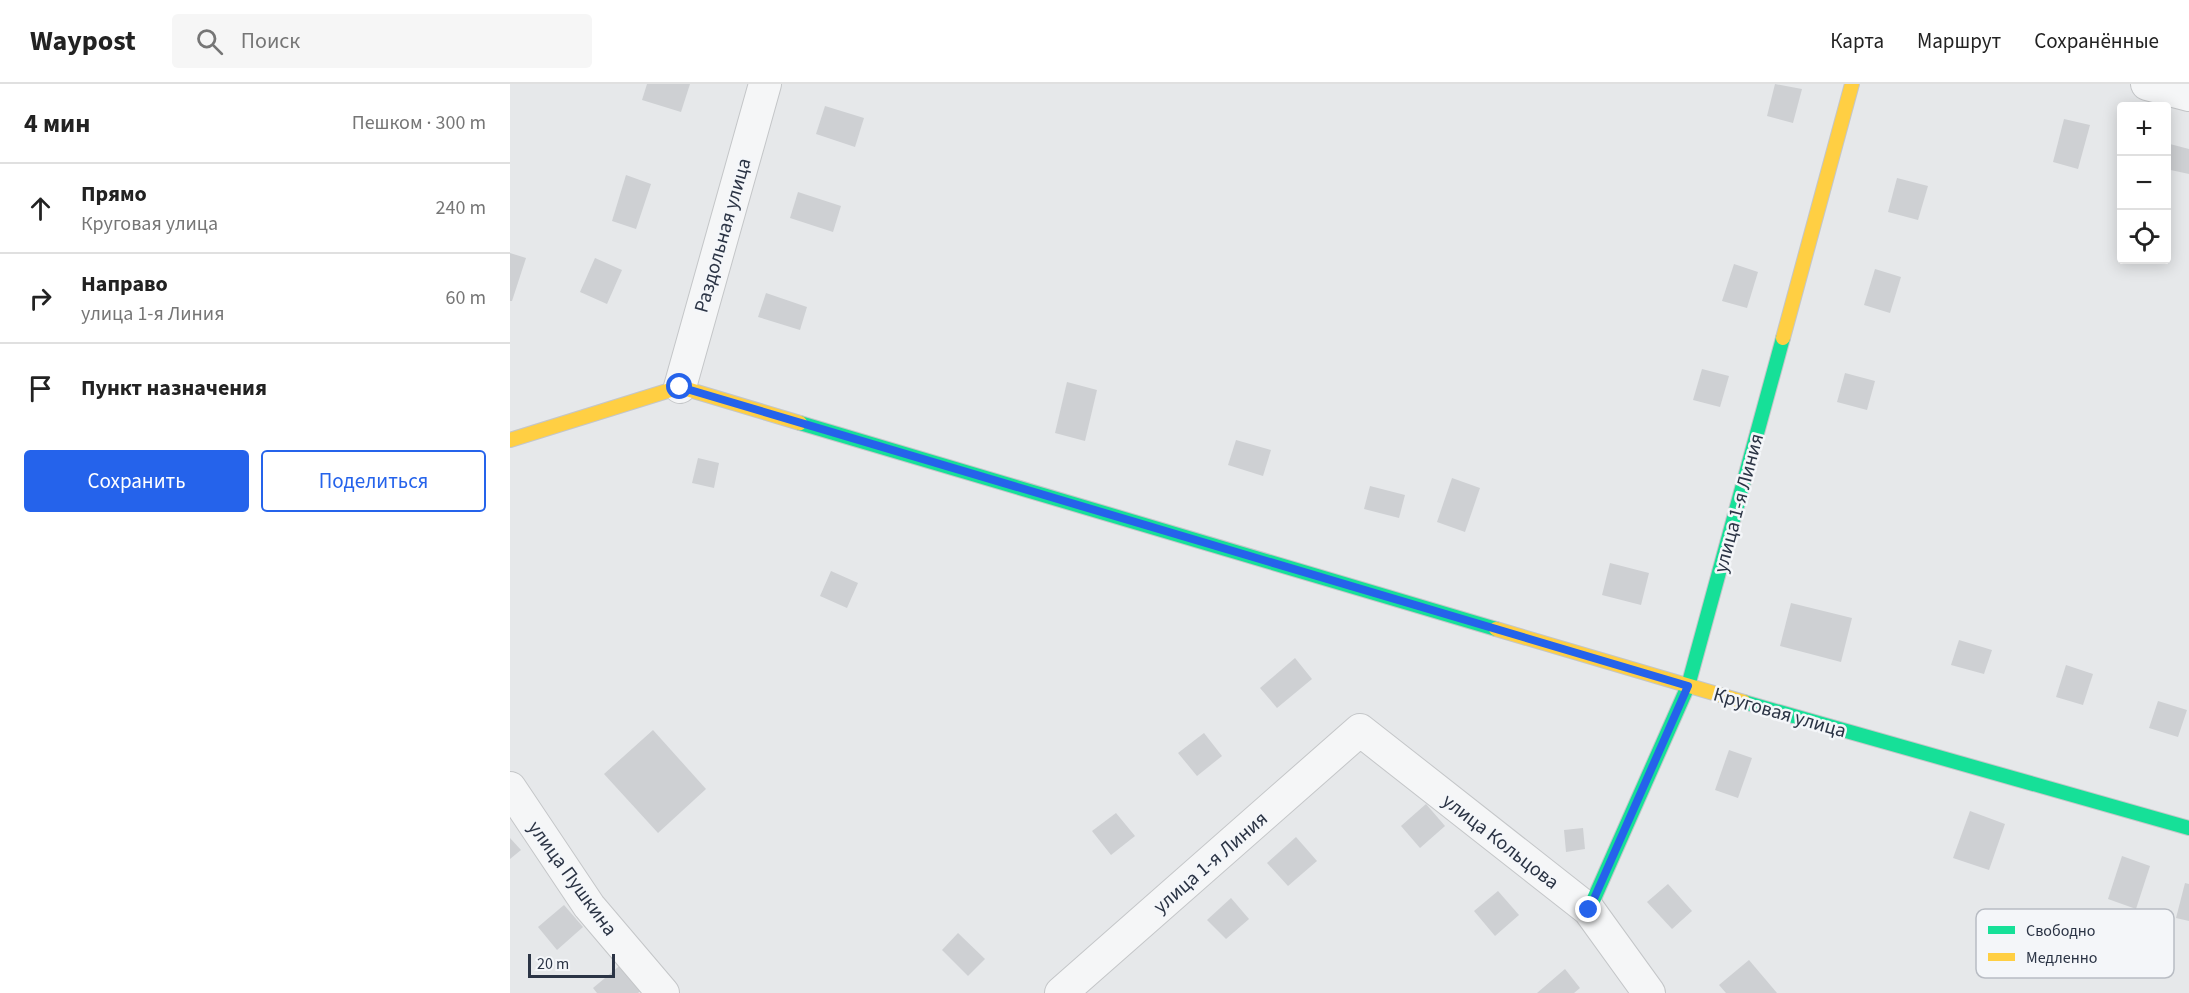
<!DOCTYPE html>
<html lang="ru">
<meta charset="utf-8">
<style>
body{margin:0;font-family:"Source Sans 3",sans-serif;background:#f6f6f6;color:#222}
.controls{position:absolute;right:18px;top:18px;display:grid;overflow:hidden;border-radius:6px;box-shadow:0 3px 15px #0003}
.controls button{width:54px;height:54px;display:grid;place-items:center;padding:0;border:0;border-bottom:2px solid #e0e0e0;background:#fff;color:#222;font:30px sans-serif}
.scale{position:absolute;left:18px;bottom:15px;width:87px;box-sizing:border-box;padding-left:6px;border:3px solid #2b3445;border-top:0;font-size:16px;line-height:21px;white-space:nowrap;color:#2b3445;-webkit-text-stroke:4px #f4f6f9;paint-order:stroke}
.stop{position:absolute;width:18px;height:18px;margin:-14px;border:4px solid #2563eb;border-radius:50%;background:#fff}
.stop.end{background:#2563eb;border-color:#fff;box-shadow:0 2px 6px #0008}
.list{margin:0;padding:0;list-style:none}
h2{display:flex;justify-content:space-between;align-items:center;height:78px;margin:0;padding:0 24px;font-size:26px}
h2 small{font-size:20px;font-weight:400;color:#767676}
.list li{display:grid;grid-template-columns:39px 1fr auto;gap:18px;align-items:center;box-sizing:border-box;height:90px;padding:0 24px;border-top:2px solid #e0e0e0}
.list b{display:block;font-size:22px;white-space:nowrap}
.list p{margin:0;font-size:20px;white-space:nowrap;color:#767676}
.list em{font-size:20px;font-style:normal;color:#767676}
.actions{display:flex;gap:12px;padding:18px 24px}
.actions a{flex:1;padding:14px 0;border:2px solid #2563eb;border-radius:6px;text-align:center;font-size:21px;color:#2563eb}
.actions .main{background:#2563eb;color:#fff}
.icon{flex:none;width:33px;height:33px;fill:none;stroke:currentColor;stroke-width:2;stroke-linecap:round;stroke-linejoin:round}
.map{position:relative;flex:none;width:1679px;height:909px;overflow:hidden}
header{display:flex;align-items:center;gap:36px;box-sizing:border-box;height:84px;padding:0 30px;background:#fff;border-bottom:2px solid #e0e0e0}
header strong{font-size:28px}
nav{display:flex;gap:33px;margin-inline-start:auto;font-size:21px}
.search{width:420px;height:54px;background:#f6f6f6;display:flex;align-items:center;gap:15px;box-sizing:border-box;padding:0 21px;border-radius:6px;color:#767676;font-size:22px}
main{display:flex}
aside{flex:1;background:#fff}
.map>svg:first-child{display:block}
.building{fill:#ced0d3}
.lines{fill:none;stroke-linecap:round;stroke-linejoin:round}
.street-casing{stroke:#c4c6c8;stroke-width:34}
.fast-casing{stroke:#c4c6c8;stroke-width:16}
.slow-casing{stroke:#c4c6c8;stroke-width:16}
.street{stroke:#f5f6f7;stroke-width:32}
.fast{stroke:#16e098;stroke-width:14}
.slow{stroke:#ffcf43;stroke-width:14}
.route{stroke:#2563eb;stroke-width:8}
.labels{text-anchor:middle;stroke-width:5;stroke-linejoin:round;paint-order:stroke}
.street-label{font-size:20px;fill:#2b3445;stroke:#f4f6f9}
.key{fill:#f4f6f9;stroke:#b8bcc3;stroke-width:1.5}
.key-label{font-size:16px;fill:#2b3445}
</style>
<header>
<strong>Waypost</strong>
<div class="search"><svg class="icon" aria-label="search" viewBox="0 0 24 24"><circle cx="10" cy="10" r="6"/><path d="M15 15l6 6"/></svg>Поиск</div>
<nav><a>Карта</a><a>Маршрут</a><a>Сохранённые</a></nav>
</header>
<main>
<aside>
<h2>4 мин<small>Пешком · 300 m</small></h2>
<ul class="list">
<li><svg class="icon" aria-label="ahead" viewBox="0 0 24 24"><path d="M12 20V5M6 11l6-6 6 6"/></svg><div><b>Прямо</b><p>Круговая улица</p></div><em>240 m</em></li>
<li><svg class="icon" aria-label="right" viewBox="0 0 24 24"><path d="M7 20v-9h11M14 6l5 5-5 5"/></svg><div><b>Направо</b><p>улица 1-я Линия</p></div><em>60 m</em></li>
<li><svg class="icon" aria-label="arrive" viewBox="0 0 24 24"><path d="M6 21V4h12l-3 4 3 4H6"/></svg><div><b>Пункт назначения</b></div></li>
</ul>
<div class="actions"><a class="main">Сохранить</a><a>Поделиться</a></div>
</aside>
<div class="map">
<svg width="1679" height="909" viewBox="0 0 1679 909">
<rect width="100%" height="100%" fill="#e6e8ea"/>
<g class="building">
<path d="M137,0H180L171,28L132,16Z"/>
<path d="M1265,0L1292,5L1283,39L1257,32Z"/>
<path d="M315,22L354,34L345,63L306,50Z"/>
<path d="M1554,35L1580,41L1568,85L1543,78Z"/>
<path d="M1656,59L1679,65V90L1656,85Z"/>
<path d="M116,91L141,100L126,145L102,137Z"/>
<path d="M1387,94L1418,102L1408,136L1378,128Z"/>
<path d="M288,108L331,122L323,148L280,134Z"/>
<path d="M0,169L16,174L2,217H0Z"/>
<path d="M85,174L112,186L97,220L70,208Z"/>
<path d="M1224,180L1248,188L1237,224L1212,217Z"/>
<path d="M1365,185L1391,193L1380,229L1354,221Z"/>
<path d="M256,209L297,223L290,246L248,233Z"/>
<path d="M1192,285L1219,292L1210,323L1183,316Z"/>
<path d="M1335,289L1365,297L1357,326L1327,318Z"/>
<path d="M557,298L587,306L575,357L545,349Z"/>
<path d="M726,356L761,366L753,392L718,381Z"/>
<path d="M188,374L209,379L204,404L182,399Z"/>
<path d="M942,394L970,404L955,448L927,438Z"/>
<path d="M860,402L895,411L889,434L854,425Z"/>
<path d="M1100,479L1139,489L1131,521L1092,511Z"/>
<path d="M321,487L348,499L337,524L310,512Z"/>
<path d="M1281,519L1342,534L1331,578L1270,562Z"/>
<path d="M1449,556L1482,566L1474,590L1441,581Z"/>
<path d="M785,574L802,595L767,624L750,604Z"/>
<path d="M1556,581L1583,590L1573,621L1546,613Z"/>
<path d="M1648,617L1677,626L1668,653L1639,644Z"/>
<path d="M143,646L196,705L148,749L94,690Z"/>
<path d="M694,649L712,672L687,692L668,669Z"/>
<path d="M1219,666L1242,674L1228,714L1205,706Z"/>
<path d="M916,720L935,742L910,764L891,742Z"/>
<path d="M1460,727L1495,740L1479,786L1443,774Z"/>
<path d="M606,729L625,752L601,771L582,747Z"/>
<path d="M1073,744L1075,765L1056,768L1054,746Z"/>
<path d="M786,753L807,777L778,802L757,779Z"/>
<path d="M0,754L11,766L0,775Z"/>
<path d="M1612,772L1640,782L1626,825L1598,815Z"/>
<path d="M1675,799L1679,800V837L1666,834Z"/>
<path d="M1158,800L1182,827L1162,845L1137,818Z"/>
<path d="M988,807L1009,831L985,852L964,827Z"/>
<path d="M721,814L739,835L716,855L697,836Z"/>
<path d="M54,821L73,843L47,866L28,843Z"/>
<path d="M448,849L475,875L458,892L432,866Z"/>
<path d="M1239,876L1267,909H1216L1209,901Z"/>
<path d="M113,879L134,904L128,909H87L83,904Z"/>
<path d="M1055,885L1070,904L1064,909H1027Z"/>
</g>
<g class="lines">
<g class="street-casing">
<g id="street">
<path d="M1637,0L1679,11"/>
<path d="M170,303L255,0"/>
<path d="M0,704L79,822L153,909"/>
<path d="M551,909L850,646L1079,826L1139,909"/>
</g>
</g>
<g class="fast-casing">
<g id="fast">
<path d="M290,339L986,545"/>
<path d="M1234,618L1679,744"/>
<path d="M1079,826L1178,602L1273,254"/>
</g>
</g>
<g class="slow-casing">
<g id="slow">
<path d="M1273,254L1342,0"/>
<path d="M0,356L170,303L290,339"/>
<path d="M986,545L1234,618"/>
</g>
</g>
<use href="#street" class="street"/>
<use href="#fast" class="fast"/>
<use href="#slow" class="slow"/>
</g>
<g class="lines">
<path class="route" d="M170,303L1178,602L1079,826"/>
</g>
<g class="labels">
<g class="street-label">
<text transform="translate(212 151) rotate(-74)" y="7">Раздольная улица</text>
<text transform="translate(1228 419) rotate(-75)" y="7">улица 1-я Линия</text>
<text transform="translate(1270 628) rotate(16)" y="7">Круговая улица</text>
<text transform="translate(991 757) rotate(38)" y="7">улица Кольцова</text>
<text transform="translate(700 778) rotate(-41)" y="7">улица 1-я Линия</text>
<text transform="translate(63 794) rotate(54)" y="7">улица Пушкина</text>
</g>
</g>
<rect x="1466" y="825" width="198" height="69" rx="9" class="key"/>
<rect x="1478" y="842" width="27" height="8" fill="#16e098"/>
<rect x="1478" y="869" width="27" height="8" fill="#ffcf43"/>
<g class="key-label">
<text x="1516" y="852">Свободно</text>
<text x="1516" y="879">Медленно</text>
</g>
</svg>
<div class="controls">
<button>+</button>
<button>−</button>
<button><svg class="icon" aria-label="locate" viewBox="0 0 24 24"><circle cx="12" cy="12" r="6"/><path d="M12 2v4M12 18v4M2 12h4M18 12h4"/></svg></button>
</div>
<div class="scale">20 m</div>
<div class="stop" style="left:170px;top:303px"></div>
<div class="stop end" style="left:1079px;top:826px"></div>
</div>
</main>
